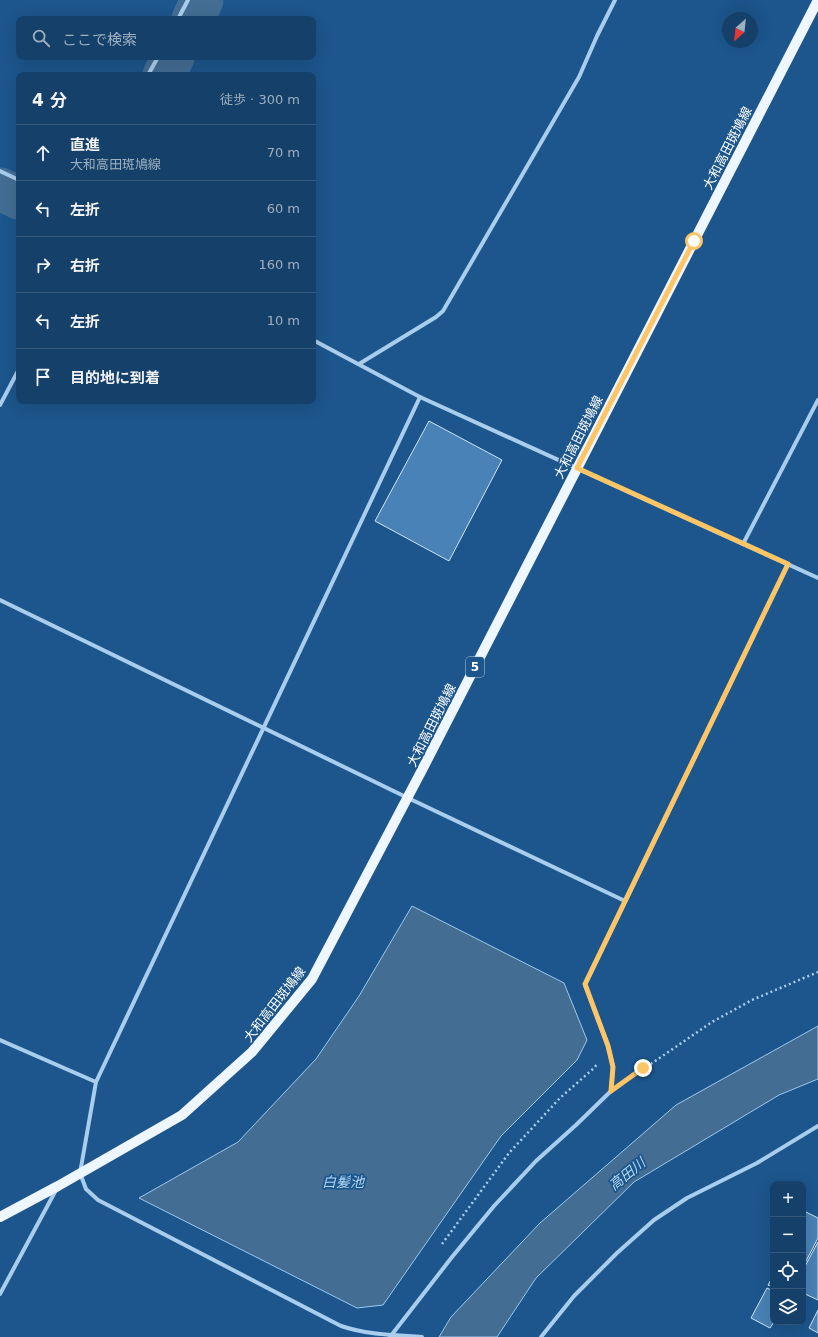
<!DOCTYPE html>
<html lang="ja">
<meta charset="utf-8">
<style>
body{margin:0;font-family:"DejaVu Sans","Noto Sans JP",sans-serif;background:#1e476f;color:#f1f3f6}
.controls{position:absolute;right:12px;bottom:12px;display:grid;overflow:hidden;border-radius:8px;box-shadow:0 4px 16px #0002}
.controls button{width:36px;height:36px;display:grid;place-items:center;padding:0;border:0;border-bottom:1px solid #34597d;background:#154069;color:#f1f3f6;font:20px sans-serif}
.compass{position:absolute;left:722px;top:12px;width:36px;height:36px;border-radius:50%;background:#154069;box-shadow:0 4px 16px #0002;rotate:207deg}
.stop{position:absolute;width:12px;height:12px;margin:-9px;border:3px solid #fdc566;border-radius:50%;background:#fff}
.stop.end{background:#fdc566;border-color:#fff;box-shadow:0 1px 4px #0008}
.list{margin:0;padding:0;list-style:none}
h2{display:flex;justify-content:space-between;align-items:center;height:52px;margin:0;padding:0 16px;font-size:17px}
h2 small{font-size:13px;font-weight:400;color:#9dafc0}
.list li{display:grid;grid-template-columns:26px 1fr auto;gap:12px;align-items:center;box-sizing:border-box;height:56px;padding:0 16px;border-top:1px solid #34597d}
.list b{display:block;font-size:15px;white-space:nowrap}
.list p{margin:0;font-size:13px;white-space:nowrap;color:#9dafc0}
.list em{font-size:13px;font-style:normal;color:#9dafc0}
.icon{flex:none;width:22px;height:22px;fill:none;stroke:currentColor;stroke-width:2;stroke-linecap:round;stroke-linejoin:round}
.map{position:relative;flex:none;width:818px;height:1337px;overflow:hidden}
.search{position:absolute;background:#154069;box-shadow:0 4px 16px #0002;left:16px;top:16px;width:300px;height:44px;display:flex;align-items:center;gap:10px;box-sizing:border-box;padding:0 14px;border-radius:8px;color:#9dafc0;font-size:15px}
.panel{position:absolute;background:#154069;box-shadow:0 4px 16px #0002;left:16px;top:72px;width:300px;height:332px;border-radius:8px}
.map>svg:first-child{display:block}
.water{fill:#436d93;stroke:#9cc9ef}
.lines{fill:none;stroke-linecap:round;stroke-linejoin:round}
.river{stroke:#436d93;stroke-width:43}
.building{fill:#4982b6;stroke:#cee5f9}
.path{stroke:#a8cded;stroke-width:2.5;stroke-dasharray:2 3;stroke-linecap:butt}
.street{stroke:#a8cded;stroke-width:4}
.primary{stroke:#eef6ff;stroke-width:10}
.route{stroke:#fdc566;stroke-width:5}
.labels{text-anchor:middle;stroke-width:3.5;stroke-linejoin:round;paint-order:stroke}
.shield{fill:#1c568c;stroke:#bbccdc;stroke-width:1}
.shield-label{font-size:12px;font-weight:bold;fill:#fff}
.street-label{font-size:13px;fill:#fff;stroke:#1c568c}
.water-label{font-size:14px;font-style:italic;fill:#b4d7f4;stroke:#1c568c}
</style>
<div class="map">
<svg width="818" height="1337" viewBox="0 0 818 1337">
<rect width="100%" height="100%" fill="#1c568c"/>
<g class="water">
<path d="M412,906L564,983L587,1040L577,1060L501,1136L383,1305L357,1308L139,1198L238,1142L316,1059L359,996Z"/>
<path d="M818,1026V1079L779,1095L634,1182L536,1278L497,1337H439L451,1317L540,1223L676,1105Z"/>
</g>
<g class="lines">
<g class="river">
<path d="M193,19L202,0"/>
<path d="M164,75L173,57"/>
<path d="M0,189L19,198"/>
</g>
</g>
<g class="building">
<path d="M429,421L502,460L449,561L375,521Z"/>
<path d="M806,1212L818,1218V1238L803,1267V1218Z"/>
<path d="M818,1242V1300L803,1293V1270Z"/>
<path d="M773,1276V1287L768,1285Z"/>
<path d="M767,1288L773,1291L774,1322L770,1328L751,1318Z"/>
<path d="M818,1310V1333L809,1328Z"/>
</g>
<g class="lines">
<g class="path">
<path d="M626,1081L712,1022L752,1000L818,972"/>
<path d="M442,1244L509,1153L560,1098L594,1068L598,1063"/>
</g>
<g class="street">
<path d="M178,19L188,0"/>
<path d="M148,75L158,57"/>
<path d="M0,171L19,180"/>
<path d="M313,340L420,397L818,578"/>
<path d="M359,364L436,317L443,311L579,77L597,36L615,0"/>
<path d="M420,397L96,1082L80,1173L86,1189L98,1200L341,1326C368,1335 394,1335 422,1337"/>
<path d="M0,405L19,369"/>
<path d="M743,544L818,400"/>
<path d="M0,600L408,798L625,901"/>
<path d="M0,1040L96,1082"/>
<path d="M0,1294L56,1190"/>
<path d="M390,1337L452,1257L494,1206L536,1161L576,1125L611,1091L613,1067L608,1045L585,985L788,564"/>
<path d="M541,1337L574,1296L617,1253L654,1220L687,1198L757,1163L818,1126"/>
</g>
<path class="primary" d="M0,1217L58,1186L182,1115L252,1052L312,979L422,770L818,0"/>
</g>
<g class="lines">
<path class="route" d="M643,1068L611,1091L613,1067L608,1046L585,984L788,564L577,468L694,241"/>
</g>
<g class="labels">
<rect class="shield" x="466" y="657" width="18" height="20" rx="3"/>
<g class="shield-label">
<text x="475" y="671">5</text>
</g>
<g class="street-label">
<text transform="translate(727 148) rotate(-63)" y="5">大和高田斑鳩線</text>
<text transform="translate(578 437) rotate(-63)" y="5">大和高田斑鳩線</text>
<text transform="translate(431 725) rotate(-63)" y="5">大和高田斑鳩線</text>
<text transform="translate(274 1004) rotate(-52)" y="5">大和高田斑鳩線</text>
</g>
<g class="water-label">
<text transform="translate(627 1174) rotate(-39)" y="5">高田川</text>
<text x="343" y="1187">白髪池</text>
</g>
</g>
</svg>
<div class="controls">
<button>+</button>
<button>−</button>
<button><svg class="icon" aria-label="locate" viewBox="0 0 24 24"><circle cx="12" cy="12" r="6"/><path d="M12 2v4M12 18v4M2 12h4M18 12h4"/></svg></button>
<button><svg class="icon" aria-label="layers" viewBox="0 0 24 24"><path d="M12 4l9 5-9 5-9-5zM3 14l9 5 9-5"/></svg></button>
</div>
<svg class="compass" viewBox="-18 -18 36 36"><path d="M0-13l5 13h-10z" fill="#e53935"/><path d="M0 13l5-13h-10z" fill="#9dafc0"/></svg>
<div class="stop" style="left:694px;top:241px"></div>
<div class="stop end" style="left:643px;top:1068px"></div>
<div class="search"><svg class="icon" aria-label="search" viewBox="0 0 24 24"><circle cx="10" cy="10" r="6"/><path d="M15 15l6 6"/></svg>ここで検索</div>
<section class="panel">
<h2>4 分<small>徒歩 · 300 m</small></h2>
<ul class="list">
<li><svg class="icon" aria-label="ahead" viewBox="0 0 24 24"><path d="M12 20V5M6 11l6-6 6 6"/></svg><div><b>直進</b><p>大和高田斑鳩線</p></div><em>70 m</em></li>
<li><svg class="icon" aria-label="left" viewBox="0 0 24 24"><path d="M17 20v-9H6M10 6l-5 5 5 5"/></svg><div><b>左折</b></div><em>60 m</em></li>
<li><svg class="icon" aria-label="right" viewBox="0 0 24 24"><path d="M7 20v-9h11M14 6l5 5-5 5"/></svg><div><b>右折</b></div><em>160 m</em></li>
<li><svg class="icon" aria-label="left" viewBox="0 0 24 24"><path d="M17 20v-9H6M10 6l-5 5 5 5"/></svg><div><b>左折</b></div><em>10 m</em></li>
<li><svg class="icon" aria-label="arrive" viewBox="0 0 24 24"><path d="M6 21V4h12l-3 4 3 4H6"/></svg><div><b>目的地に到着</b></div></li>
</ul>
</section>
</div>
